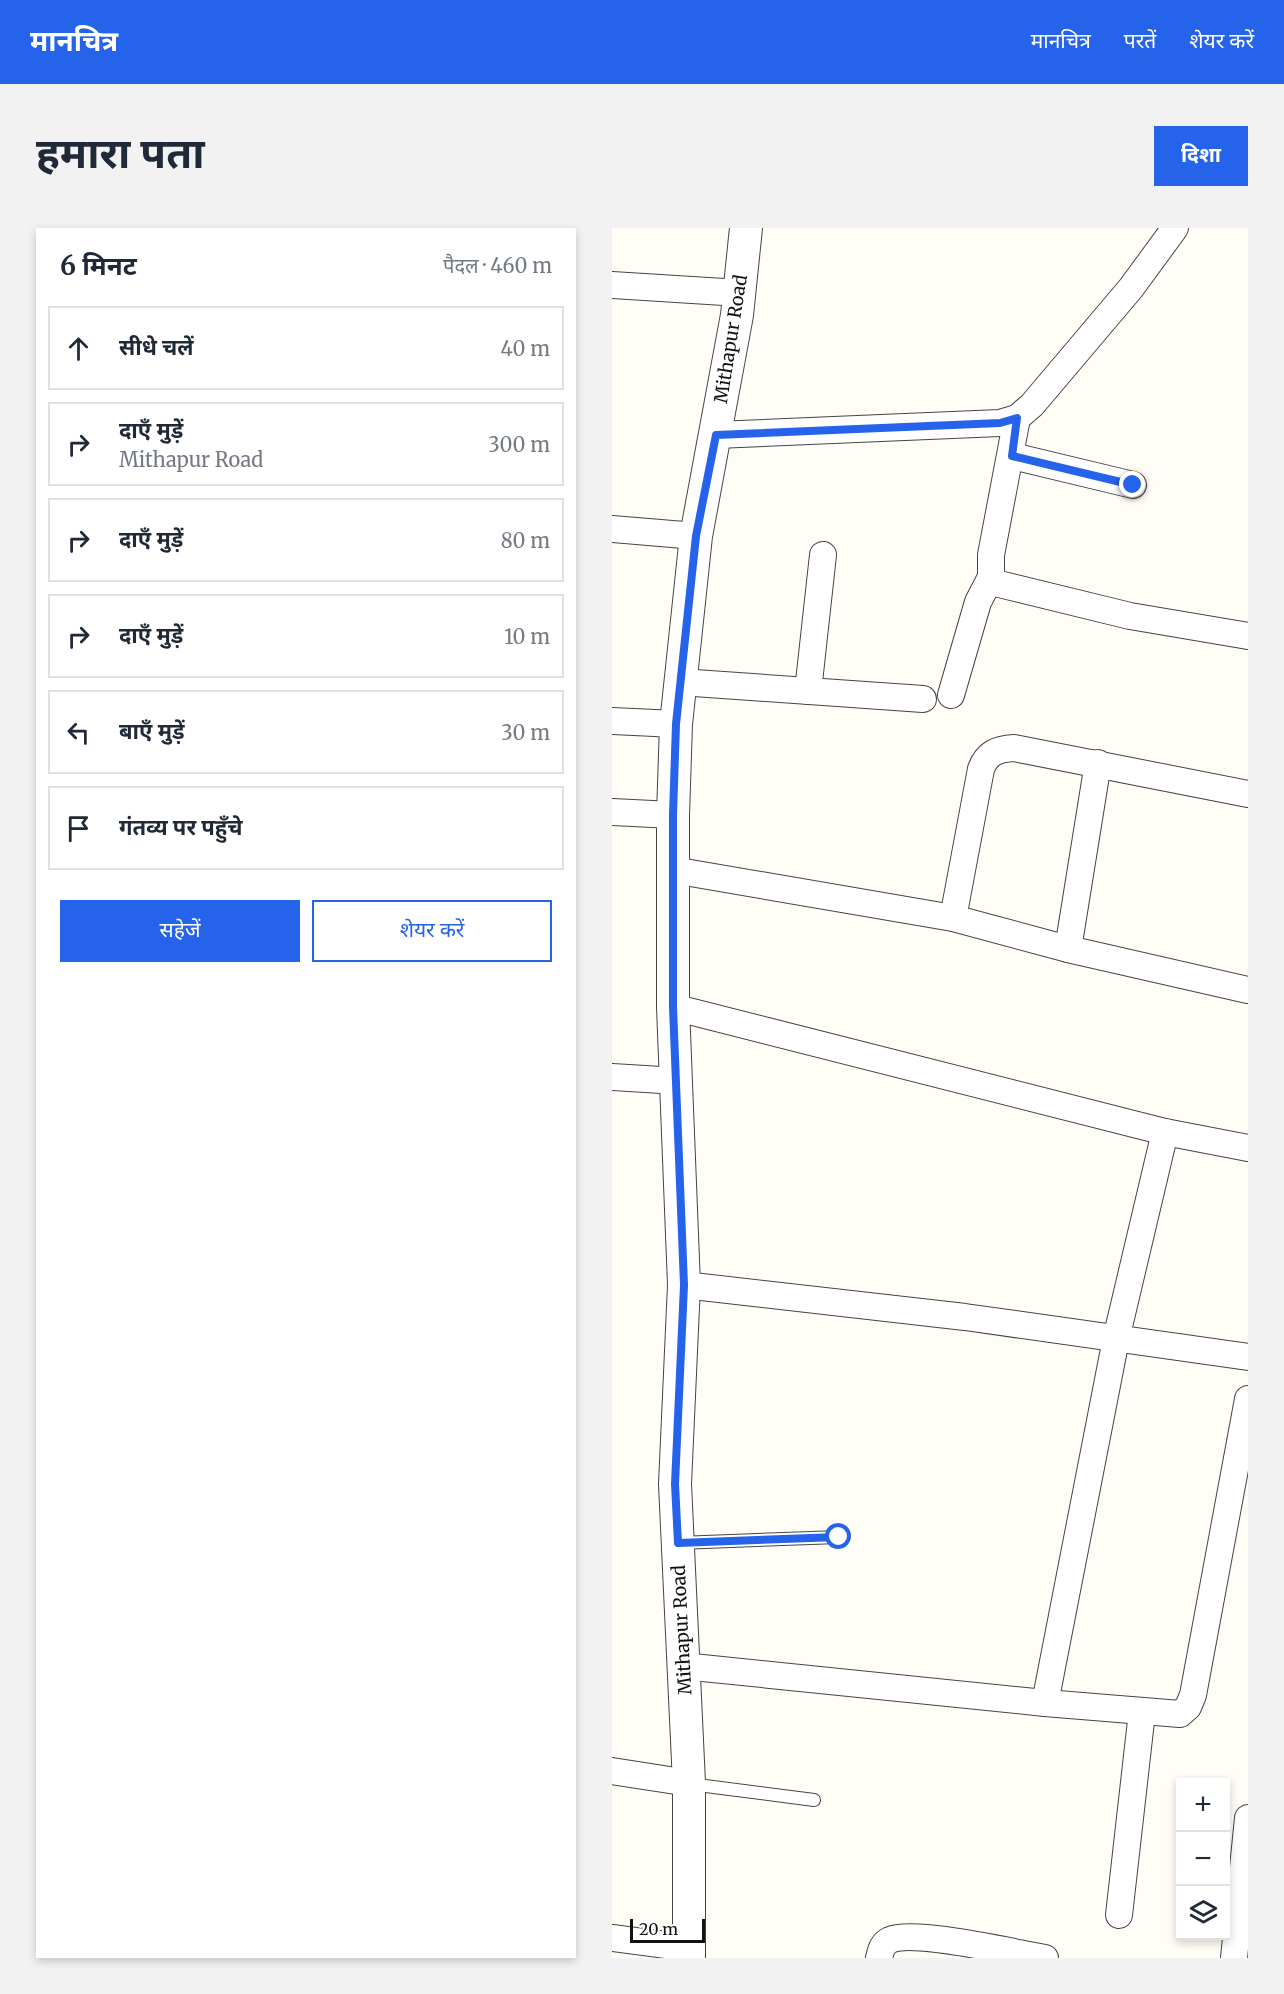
<!DOCTYPE html>
<html lang="hi">
<meta charset="utf-8">
<style>
body{margin:0;font-family:Merriweather,"Noto Sans Devanagari",serif;background:#f2f2f3;color:#1f2937}
.controls{position:absolute;right:18px;bottom:18px;display:grid;overflow:hidden;border-radius:0px;box-shadow:0 3px 9px #0003}
.controls button{width:54px;height:54px;display:grid;place-items:center;padding:0;border:0;border-bottom:2px solid #e0e1e3;background:#fff;color:#1f2937;font:30px sans-serif}
.scale{position:absolute;left:18px;bottom:15px;width:75px;box-sizing:border-box;padding-left:6px;border:3px solid #111;border-top:0;font-size:16px;line-height:21px;white-space:nowrap;color:#111;-webkit-text-stroke:4px #fff;paint-order:stroke}
.stop{position:absolute;width:18px;height:18px;margin:-14px;border:4px solid #2563eb;border-radius:50%;background:#fff}
.stop.end{background:#2563eb;border-color:#fff;box-shadow:0 2px 6px #0008}
.list{margin:0;padding:0;list-style:none}
h2{display:flex;justify-content:space-between;align-items:center;height:78px;margin:0;padding:0 24px;font-size:26px}
h2 small{font-size:20px;font-weight:400;color:#747a83}
.list li{display:grid;grid-template-columns:39px 1fr auto;gap:18px;align-items:center;box-sizing:border-box;height:84px;margin:0 12px 12px;padding:0 12px;border:2px solid #e0e1e3;border-radius:0px}
.list b{display:block;font-size:22px;white-space:nowrap}
.list p{margin:0;font-size:20px;white-space:nowrap;color:#747a83}
.list em{font-size:20px;font-style:normal;color:#747a83}
.actions{display:flex;gap:12px;padding:18px 24px}
.actions a{flex:1;padding:14px 0;border:2px solid #2563eb;border-radius:0px;text-align:center;font-size:21px;color:#2563eb}
.actions .main{background:#2563eb;color:#fff}
.icon{flex:none;width:33px;height:33px;fill:none;stroke:currentColor;stroke-width:2;stroke-linecap:round;stroke-linejoin:round}
.map{position:relative;flex:none;width:636px;height:1730px;overflow:hidden;border-radius:0px}
header{display:flex;align-items:center;gap:36px;box-sizing:border-box;height:84px;padding:0 30px;background:#2563eb;color:#fff}
header strong{font-size:28px}
nav{display:flex;gap:33px;margin-inline-start:auto;font-size:21px}
.intro{display:flex;align-items:center;justify-content:space-between;box-sizing:border-box;height:144px;padding:0 36px}
h1{margin:0;font-size:42px}
.button{padding:15px 27px;border-radius:0px;background:#2563eb;color:#fff;font-size:21px;font-weight:700}
main{display:flex;gap:36px;padding:0 36px}
aside{flex:1;background:#fff;border-radius:0px;box-shadow:0 3px 9px #0003}
.map>svg:first-child{display:block}
.lines{fill:none;stroke-linecap:round;stroke-linejoin:round}
.service-casing{stroke:#444;stroke-width:14}
.minor-casing{stroke:#444;stroke-width:28}
.tertiary-casing{stroke:#444;stroke-width:34}
.service{stroke:#fff;stroke-width:12}
.minor{stroke:#fff;stroke-width:26}
.tertiary{stroke:#fff;stroke-width:32}
.route{stroke:#2563eb;stroke-width:8}
.labels{text-anchor:middle;stroke-width:6;stroke-linejoin:round;paint-order:stroke}
.street-label{font-size:18px;fill:#111;stroke:#fff}
</style>
<header>
<strong>मानचित्र</strong>
<nav><a>मानचित्र</a><a>परतें</a><a>शेयर करें</a></nav>
</header>
<div class="intro"><h1>हमारा पता</h1><a class="button">दिशा</a></div>
<main>
<aside>
<h2>6 मिनट<small>पैदल · 460 m</small></h2>
<ul class="list">
<li><svg class="icon" aria-label="ahead" viewBox="0 0 24 24"><path d="M12 20V5M6 11l6-6 6 6"/></svg><div><b>सीधे चलें</b></div><em>40 m</em></li>
<li><svg class="icon" aria-label="right" viewBox="0 0 24 24"><path d="M7 20v-9h11M14 6l5 5-5 5"/></svg><div><b>दाएँ मुड़ें</b><p>Mithapur Road</p></div><em>300 m</em></li>
<li><svg class="icon" aria-label="right" viewBox="0 0 24 24"><path d="M7 20v-9h11M14 6l5 5-5 5"/></svg><div><b>दाएँ मुड़ें</b></div><em>80 m</em></li>
<li><svg class="icon" aria-label="right" viewBox="0 0 24 24"><path d="M7 20v-9h11M14 6l5 5-5 5"/></svg><div><b>दाएँ मुड़ें</b></div><em>10 m</em></li>
<li><svg class="icon" aria-label="left" viewBox="0 0 24 24"><path d="M17 20v-9H6M10 6l-5 5 5 5"/></svg><div><b>बाएँ मुड़ें</b></div><em>30 m</em></li>
<li><svg class="icon" aria-label="arrive" viewBox="0 0 24 24"><path d="M6 21V4h12l-3 4 3 4H6"/></svg><div><b>गंतव्य पर पहुँचे</b></div></li>
</ul>
<div class="actions"><a class="main">सहेजें</a><a>शेयर करें</a></div>
</aside>
<div class="map">
<svg width="636" height="1730" viewBox="0 0 636 1730">
<rect width="100%" height="100%" fill="#fffdf5"/>
<g class="lines">
<g class="service-casing">
<g id="service">
<path d="M66,1315L227,1309"/>
<path d="M78,1556L202,1572"/>
</g>
</g>
<g class="minor-casing">
<g id="minor">
<path d="M0,57L128,65"/>
<path d="M405,190L379,327V349L383,355L518,388L636,408"/>
<path d="M104,207L388,195L405,190L420,177L519,60L563,0"/>
<path d="M400,228L521,257"/>
<path d="M0,301L84,308"/>
<path d="M68,454L311,471"/>
<path d="M196,463L211,327"/>
<path d="M339,467L366,374L379,349"/>
<path d="M0,493L64,496"/>
<path d="M0,584L61,587"/>
<path d="M61,642L341,690L456,721L636,762"/>
<path d="M341,690L369,541C375,525 385,521 402,520L636,566"/>
<path d="M456,721L486,535"/>
<path d="M61,779L553,904L636,920"/>
<path d="M0,849L66,853"/>
<path d="M72,1057L353,1089L636,1129"/>
<path d="M71,1438L433,1475L568,1486L576,1479L581,1467L636,1171"/>
<path d="M433,1475L504,1111L553,904"/>
<path d="M0,1543L77,1555"/>
<path d="M507,1687L530,1484"/>
<path d="M0,1710L77,1720"/>
<path d="M267,1730C269,1722 270,1716 278,1712C302,1701 403,1725 433,1730"/>
<path d="M622,1730L636,1590"/>
</g>
</g>
<g class="tertiary-casing">
<path id="tertiary" d="M77,1730V1555L63,1256L72,1057L61,779V587L64,496L84,308L125,87L134,0"/>
</g>
<use href="#service" class="service"/>
<use href="#minor" class="minor"/>
<use href="#tertiary" class="tertiary"/>
</g>
<g class="lines">
<path class="route" d="M227,1309L66,1315L63,1256L72,1057L61,779V587L64,496L84,308L104,207L388,195L405,190L400,228L521,257"/>
</g>
<g class="labels">
<g class="street-label">
<text transform="translate(119 111) rotate(-81)" y="6">Mithapur Road</text>
<text transform="translate(70 1402) rotate(-93)" y="6">Mithapur Road</text>
</g>
</g>
</svg>
<div class="controls">
<button>+</button>
<button>−</button>
<button><svg class="icon" aria-label="layers" viewBox="0 0 24 24"><path d="M12 4l9 5-9 5-9-5zM3 14l9 5 9-5"/></svg></button>
</div>
<div class="scale">20 m</div>
<div class="stop" style="left:227px;top:1309px"></div>
<div class="stop end" style="left:521px;top:257px"></div>
</div>
</main>
